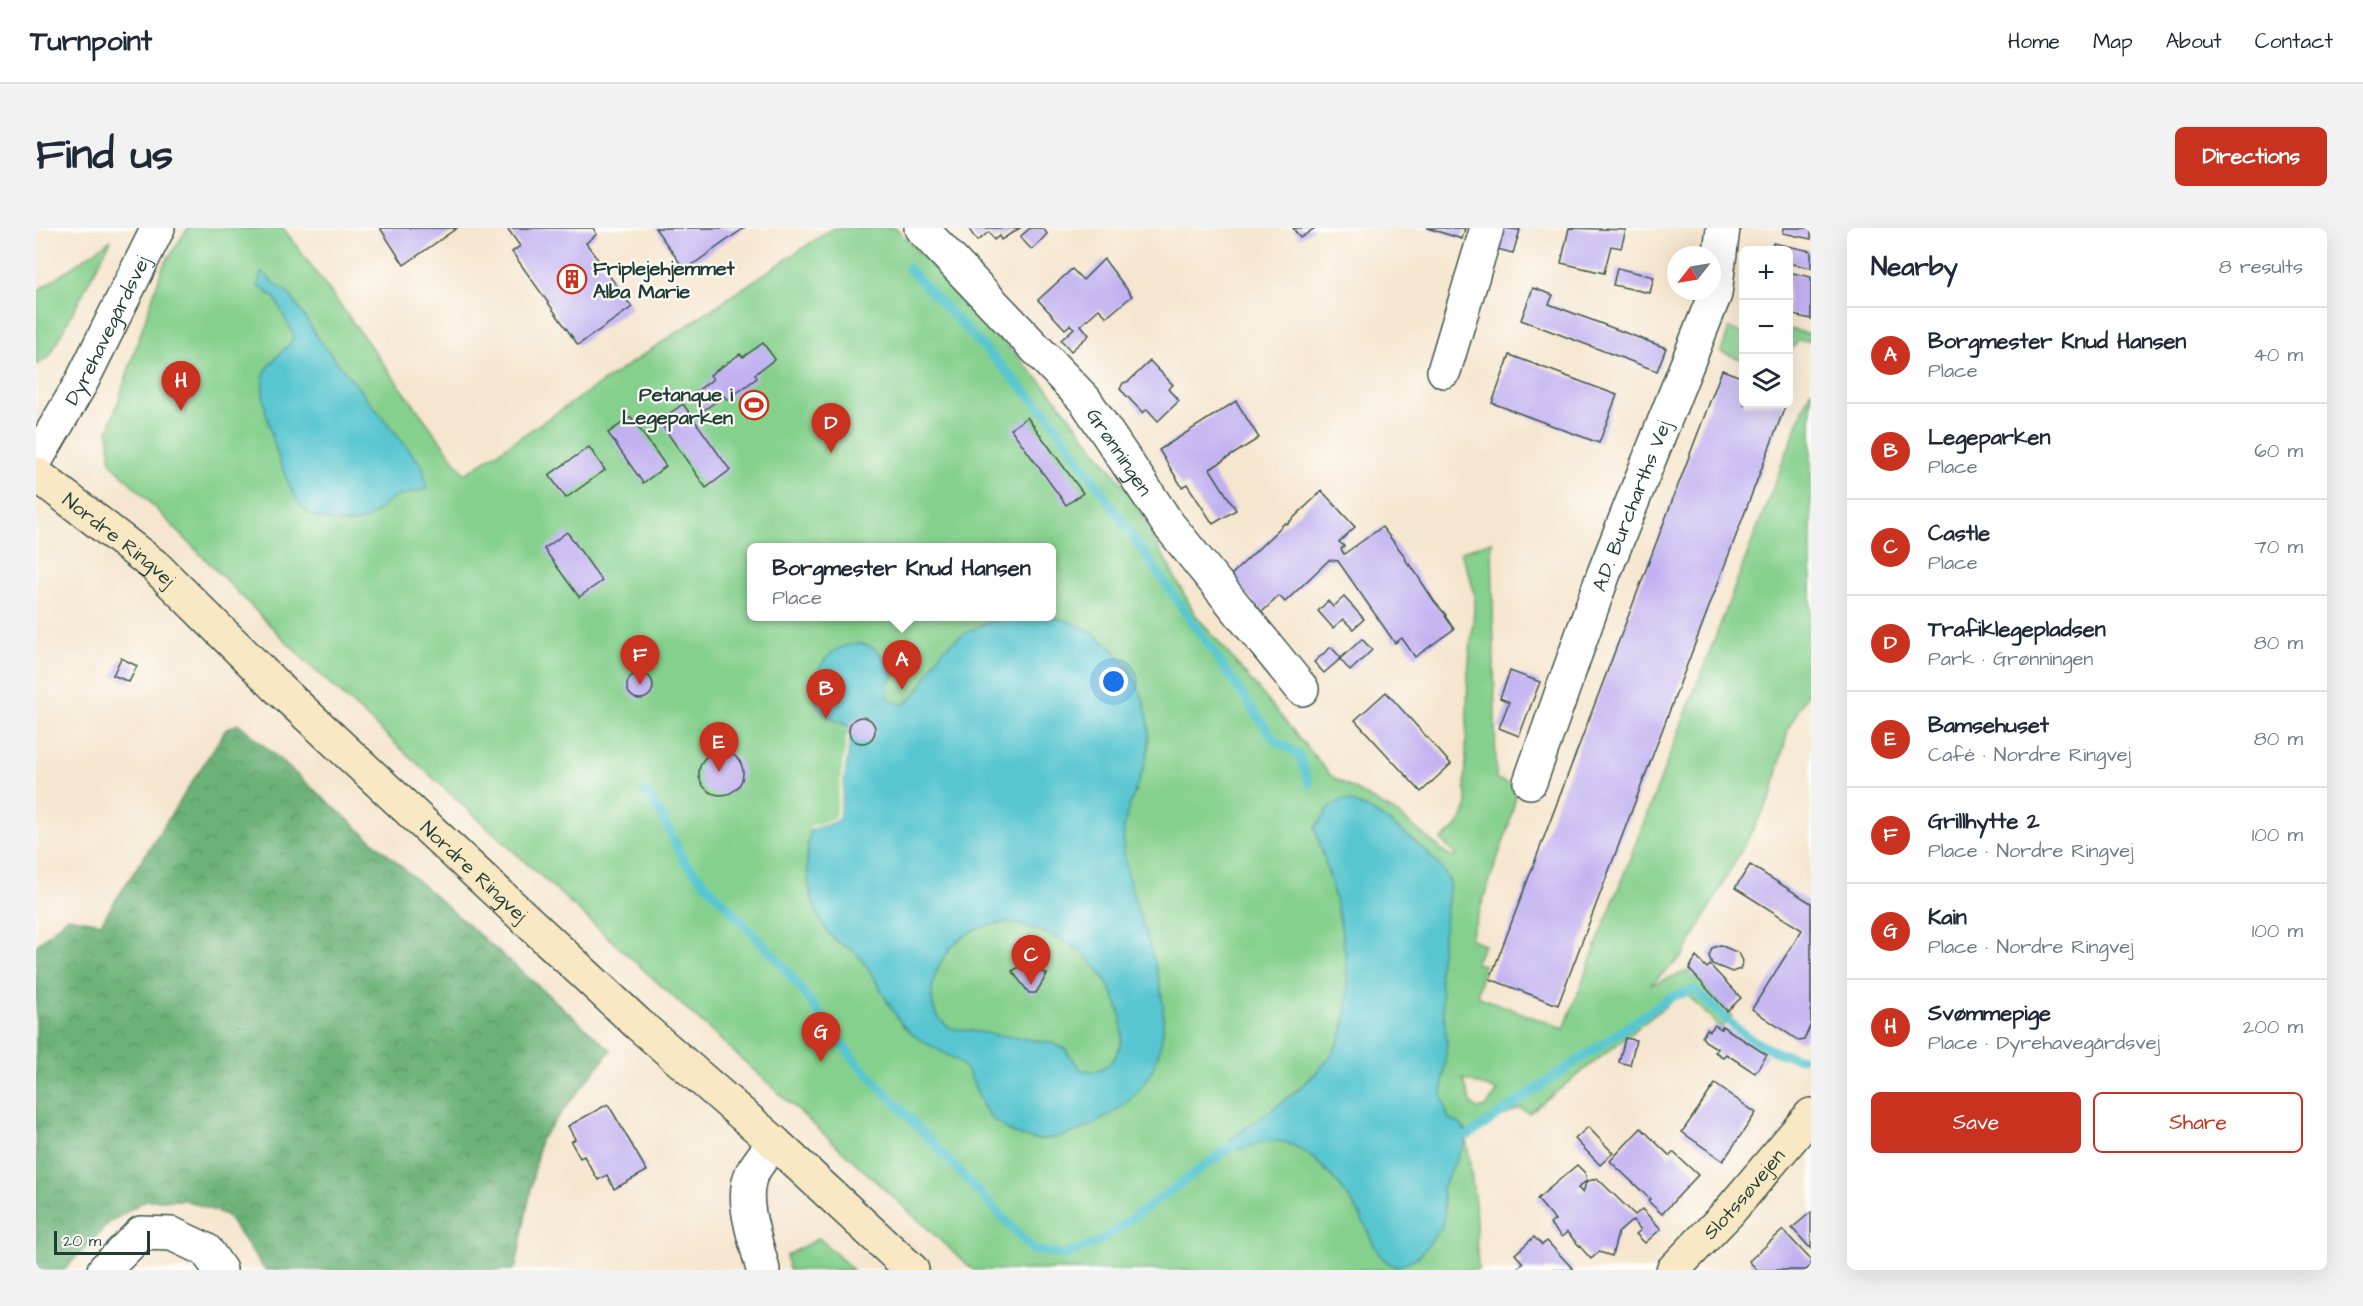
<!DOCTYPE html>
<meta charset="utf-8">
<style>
body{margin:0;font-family:"Architects Daughter",sans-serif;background:#f2f2f3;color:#1f2937}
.controls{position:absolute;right:18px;top:18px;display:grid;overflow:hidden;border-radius:9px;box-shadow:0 6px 24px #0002}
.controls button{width:54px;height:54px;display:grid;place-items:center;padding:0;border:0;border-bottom:2px solid #e0e1e3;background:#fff;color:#1f2937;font:30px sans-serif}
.compass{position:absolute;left:1631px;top:18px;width:54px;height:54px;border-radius:50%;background:#fff;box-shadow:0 6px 24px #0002;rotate:239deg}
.scale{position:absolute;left:18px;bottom:15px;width:96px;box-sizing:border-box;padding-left:6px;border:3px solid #1f3d34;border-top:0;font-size:16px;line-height:21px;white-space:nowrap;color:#1f3d34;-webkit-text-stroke:4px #fdfcf7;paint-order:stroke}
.you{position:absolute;left:1078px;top:454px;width:21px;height:21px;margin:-15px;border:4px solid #fff;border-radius:50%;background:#1a73e8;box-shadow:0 0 0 9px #1a73e833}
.badge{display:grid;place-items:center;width:39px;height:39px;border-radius:50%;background:#c8321e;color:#fff;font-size:20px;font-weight:700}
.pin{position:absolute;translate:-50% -50px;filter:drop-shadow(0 2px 3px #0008)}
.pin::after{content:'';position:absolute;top:32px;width:21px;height:18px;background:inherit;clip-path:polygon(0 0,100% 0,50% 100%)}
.popup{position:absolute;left:711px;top:315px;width:309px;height:78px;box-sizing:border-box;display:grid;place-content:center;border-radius:9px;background:#fff;filter:drop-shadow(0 2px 4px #0005);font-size:20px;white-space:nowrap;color:#747a83}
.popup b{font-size:22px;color:#1f2937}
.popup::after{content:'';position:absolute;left:50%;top:100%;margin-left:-12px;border:12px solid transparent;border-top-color:#fff}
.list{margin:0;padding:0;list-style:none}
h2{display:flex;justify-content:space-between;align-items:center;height:78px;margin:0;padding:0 24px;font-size:26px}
h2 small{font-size:20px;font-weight:400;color:#747a83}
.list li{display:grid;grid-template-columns:39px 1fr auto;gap:18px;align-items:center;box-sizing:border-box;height:96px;padding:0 24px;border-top:2px solid #e0e1e3}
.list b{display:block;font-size:22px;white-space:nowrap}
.list p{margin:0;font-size:20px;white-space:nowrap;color:#747a83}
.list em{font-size:20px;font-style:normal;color:#747a83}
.actions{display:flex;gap:12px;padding:18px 24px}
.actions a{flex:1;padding:14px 0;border:2px solid #c8321e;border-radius:9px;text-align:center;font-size:21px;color:#c8321e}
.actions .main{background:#c8321e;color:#fff}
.icon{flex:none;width:33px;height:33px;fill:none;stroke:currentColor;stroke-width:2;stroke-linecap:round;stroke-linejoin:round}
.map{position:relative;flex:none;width:1775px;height:1042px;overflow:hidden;border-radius:9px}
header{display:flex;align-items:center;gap:36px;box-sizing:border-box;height:84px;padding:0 30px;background:#fff;border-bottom:2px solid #e0e1e3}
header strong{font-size:28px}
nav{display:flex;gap:33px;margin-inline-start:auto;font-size:21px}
.intro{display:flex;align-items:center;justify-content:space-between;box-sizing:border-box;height:144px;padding:0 36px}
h1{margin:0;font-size:42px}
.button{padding:15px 27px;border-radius:9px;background:#c8321e;color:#fff;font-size:21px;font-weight:700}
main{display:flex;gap:36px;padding:0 36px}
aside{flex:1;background:#fff;border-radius:9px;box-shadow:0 6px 24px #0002}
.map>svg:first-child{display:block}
.green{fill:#85d08d;stroke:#528660;stroke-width:1.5;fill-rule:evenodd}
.forest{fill:url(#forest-crowns);stroke:#467856;stroke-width:1.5}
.water{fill:#59c6d0;stroke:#3c8282;stroke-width:1.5;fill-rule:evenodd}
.pier{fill:#f6e6cf}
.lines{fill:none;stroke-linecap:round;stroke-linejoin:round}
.stream{stroke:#59c6d0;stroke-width:9}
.building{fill:#c1b1f1}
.minor-casing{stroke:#3f564b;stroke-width:36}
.secondary-casing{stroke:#3f564b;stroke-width:36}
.minor{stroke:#fff;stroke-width:33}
.secondary{stroke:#f8e8c3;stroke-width:33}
.labels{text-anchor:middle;stroke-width:4.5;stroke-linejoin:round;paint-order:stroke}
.poi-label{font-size:20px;font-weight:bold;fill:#1f3d34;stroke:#fdfcf7;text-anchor:start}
.street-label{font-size:20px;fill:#1f3d34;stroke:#fdfcf7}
</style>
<header>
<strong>Turnpoint</strong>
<nav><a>Home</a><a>Map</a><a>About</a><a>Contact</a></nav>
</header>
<div class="intro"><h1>Find us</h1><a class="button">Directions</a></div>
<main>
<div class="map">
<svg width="1775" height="1042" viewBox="0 0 1775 1042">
<defs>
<pattern id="forest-crowns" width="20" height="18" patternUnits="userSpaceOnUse" patternTransform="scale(1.5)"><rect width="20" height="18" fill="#6cb278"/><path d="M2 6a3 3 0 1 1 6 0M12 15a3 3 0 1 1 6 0" fill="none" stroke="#589263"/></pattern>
</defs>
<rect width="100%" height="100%" fill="#fdfcf7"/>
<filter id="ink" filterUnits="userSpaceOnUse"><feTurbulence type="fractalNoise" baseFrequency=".0167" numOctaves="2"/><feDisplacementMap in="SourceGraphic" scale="12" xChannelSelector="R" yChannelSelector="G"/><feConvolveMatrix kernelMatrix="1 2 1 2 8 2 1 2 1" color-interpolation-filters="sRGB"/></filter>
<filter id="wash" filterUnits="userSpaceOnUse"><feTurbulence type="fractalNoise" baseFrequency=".008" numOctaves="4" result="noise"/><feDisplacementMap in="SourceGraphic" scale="24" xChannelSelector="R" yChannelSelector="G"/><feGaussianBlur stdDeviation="1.35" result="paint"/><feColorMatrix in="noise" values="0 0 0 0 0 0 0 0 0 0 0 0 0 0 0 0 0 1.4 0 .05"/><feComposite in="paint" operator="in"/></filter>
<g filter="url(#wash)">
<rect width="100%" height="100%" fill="#f6e6cf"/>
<g class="green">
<path d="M152,0H247L429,246L797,0H860L1013,162L1092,263L1159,386L1295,548L1362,586L1415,629L1421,628L1405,612C1424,599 1436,584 1429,560L1432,444L1439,371L1434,348L1424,324L1456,313L1460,551L1482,559L1473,597L1434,710L1448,717L1439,735L1448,737L1441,768L1528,801L1775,161V459L1752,501L1736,567L1647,728L1614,757L1655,742L1696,788L1685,800L1648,764L1493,885L1484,880L1433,906L1429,901L1439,975L1442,1042H937L271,435L75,235L72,204L127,38ZM716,320H1016V388H716ZM1427,851L1462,863L1450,879L1441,881L1435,875Z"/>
<path d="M75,12L13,129L0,137V64Z"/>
<path d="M1693,100L1707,106V132L1685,124Z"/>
<path d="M1753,101L1775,106V113H1762L1753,126Z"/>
<path d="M783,1010L817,1042H753L750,1028Z"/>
</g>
<path class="forest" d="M203,496L575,822L504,912L480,1039L476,1042H229L190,987L149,972H110L74,994L28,1042H0V718L31,689L65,695L191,500Z"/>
<g class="water">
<path d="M225,44L255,68L284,113L387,239L391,261C382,263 359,268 353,273C341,283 332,295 314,295C301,295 282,292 271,284C250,267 224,179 227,152C229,133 255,120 258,108L239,70L222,58Z"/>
<path d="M976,388C991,388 1007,386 1021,390C1082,403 1127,474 1109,535C1099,569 1084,587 1088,625C1095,684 1136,750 1126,810C1118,855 1092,880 1051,899C1018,914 989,919 959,893C940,877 941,850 925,836C906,820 877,814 863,792C849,773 837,743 821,726C815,720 805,717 798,711C772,684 766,636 775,601L802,592L814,507L821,513L829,514C840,509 841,499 832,491H820L815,498C724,476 823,360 858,448L851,456L852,469L857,474L867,476C888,467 893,435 909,420C927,404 953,391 976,388ZM974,694C997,700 1023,708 1043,722C1070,743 1100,795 1079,829C1075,836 1068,839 1061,843L1045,842L1029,821L1017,815L915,800C878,780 901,724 930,707C944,698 958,696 974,694Z"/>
<path d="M1306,572C1333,573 1406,629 1414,655L1403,741L1411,815L1406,866L1412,890L1424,896L1433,907L1406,960L1409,986L1405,1000L1384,1028L1361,1039C1341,1032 1337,1014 1329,997C1315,968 1276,917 1242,913C1228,912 1215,918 1202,922L1194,912C1227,887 1267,863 1293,830C1335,778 1296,657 1279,600L1295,578Z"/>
</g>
<path class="pier" d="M811,506L814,507L802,592L775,601L772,599L799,590Z"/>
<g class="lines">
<g class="stream">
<path d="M872,40L1013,188L1239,513C1268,528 1262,525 1273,556"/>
<path d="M609,564L624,584L648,633L746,736L816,829L997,1022L1029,1027L1063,1014L1198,917"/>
<path d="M1433,907L1635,769L1658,762L1665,768C1695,796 1722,825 1765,830"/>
</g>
</g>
<g id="blocks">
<g class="building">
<path d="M344,0H421L368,37Z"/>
<path d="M471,0H557L561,6L550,15L596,79L542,117L476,24L484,18Z"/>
<path d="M619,0H708L649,42Z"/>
<path d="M932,0H984L965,12L963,8L958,12L953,4L941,13Z"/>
<path d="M994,0H1007L1011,6L996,22L984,9Z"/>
<path d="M1257,0H1279L1264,10Z"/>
<path d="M1391,0H1429L1426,11Z"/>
<path d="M1467,0L1484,2L1477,25L1461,21Z"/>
<path d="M1533,0L1590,2L1585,20L1575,18L1568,45L1525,35Z"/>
<path d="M1748,0H1775V11L1747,5Z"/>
<path d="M1737,15L1775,23V40L1752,35V22H1736Z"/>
<path d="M1068,31L1096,68L1071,89L1063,81L1045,97L1053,107L1035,123L1025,112L1038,100L1034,97L1029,101L1002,72L1036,41L1047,52Z"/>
<path d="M1581,40L1618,49L1614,65L1577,57Z"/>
<path d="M1752,44L1775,49V91L1752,86Z"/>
<path d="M1497,60L1517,67L1513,76L1630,120L1621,143L1485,92Z"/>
<path d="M727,115L739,131L719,146L721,150L691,172L688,168L668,182L657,166L677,151L674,147L704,126L707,129Z"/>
<path d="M1474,127L1581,167L1563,215L1456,175Z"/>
<path d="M1114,133L1137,157L1132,161L1143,173L1122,193L1111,181L1107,185L1084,161L1087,155L1093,153Z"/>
<path d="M1686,142L1708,150V176H1750L1522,777L1454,751Z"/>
<path d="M1200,173L1223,210L1174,241L1200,282L1177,296L1151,256L1146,259L1123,222Z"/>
<path d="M647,176L694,242L670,260L623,193Z"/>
<path d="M595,189L630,238L607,255L572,205Z"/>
<path d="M991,189L1047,265L1030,277L975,201Z"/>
<path d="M553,219L569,242L530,270L513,247Z"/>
<path d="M1286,263L1319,299L1303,314L1308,318L1305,321L1308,326L1346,299L1367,326L1373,338L1374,336L1398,373L1410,387L1409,388L1418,401L1379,429L1366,410L1359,415L1302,333L1293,332L1249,374L1243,368L1226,384L1194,348L1249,295L1251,296Z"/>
<path d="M531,304L566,353L543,369L508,321Z"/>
<path d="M1308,369L1328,391L1317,401L1307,391L1297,400L1282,383L1292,373L1297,379Z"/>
<path d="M1326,411L1336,422L1314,443L1304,431L1288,445L1278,434L1295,419L1305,430Z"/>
<path d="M85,430L101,438L93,454L77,447Z"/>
<path d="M1474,443L1504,454L1483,508L1463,500L1473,474L1464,470Z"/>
<circle cx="604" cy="458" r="13"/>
<path d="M1350,464L1415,536L1385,564L1319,492Z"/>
<circle cx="826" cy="502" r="13"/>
<circle cx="685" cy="545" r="22"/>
<path d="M1714,637L1775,675V796L1768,812L1763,813L1716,781L1766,702L1699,660Z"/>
<path d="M1684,717L1703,725L1707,733L1704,741L1696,744L1676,736L1673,728L1676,720Z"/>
<path d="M1660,729L1671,740L1674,737L1705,770L1691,783L1653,741Z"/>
<path d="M989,736L1011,746L1000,765H993L976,743Z"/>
<path d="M1679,797L1685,801L1686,798L1731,827L1719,845L1690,826L1687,829L1679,824L1682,821L1669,813L1666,809L1671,801L1674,803Z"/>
<path d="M1589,810L1600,812L1594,837L1583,834Z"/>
<path d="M1679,856L1720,885L1687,933L1646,904Z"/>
<path d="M572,876L611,943L578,961L571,947L562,952L548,928L544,930L535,914L539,911L532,898Z"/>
<path d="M1552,899L1577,925L1564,937L1539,911Z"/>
<path d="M1605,900L1634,928L1637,924L1662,947L1626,986L1612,973L1614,971L1574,933Z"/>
<path d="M1541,937L1549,945L1551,952L1542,960L1547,965L1550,954L1561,950L1599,987L1606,981L1625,1001L1609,1015L1600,1006L1605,1002L1597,992L1582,1005L1576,1028L1563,1024L1555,1031L1531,1004L1526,1009L1514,996L1519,992L1501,971Z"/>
<path d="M1775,984V1021L1756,1000Z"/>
<path d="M1747,1002L1775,1032V1038L1770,1042H1721L1713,1033Z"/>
<path d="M1498,1009L1506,1017L1511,1013L1538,1042H1479L1487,1035L1479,1026Z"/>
</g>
</g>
</g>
<g filter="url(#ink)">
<use href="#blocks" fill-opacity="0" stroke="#3f564b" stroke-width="1.5"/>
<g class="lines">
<g class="minor-casing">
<g id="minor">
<path id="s1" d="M885,0L1049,172L1132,296L1266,461"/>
<path d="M1408,143L1451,0"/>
<path id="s2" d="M0,232L45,155L122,0"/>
<path id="s3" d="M1494,554L1568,345L1679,66L1687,0"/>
<path d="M68,1042L105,1005L136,1006L170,1022L184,1042"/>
<path d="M727,1042C721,1015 703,972 716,945C722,934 731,924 738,914"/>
</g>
</g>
<g class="secondary-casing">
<g id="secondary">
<path id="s4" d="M0,246L119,338L240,458L601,795L738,914L876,1042"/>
<path id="s5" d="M1637,1042L1692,985L1775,887"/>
</g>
</g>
<use href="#minor" class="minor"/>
<use href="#secondary" class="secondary"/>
</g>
</g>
<defs>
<g id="building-ring" transform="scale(1.5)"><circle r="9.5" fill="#fdfcf7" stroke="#c8321e" stroke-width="1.5"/><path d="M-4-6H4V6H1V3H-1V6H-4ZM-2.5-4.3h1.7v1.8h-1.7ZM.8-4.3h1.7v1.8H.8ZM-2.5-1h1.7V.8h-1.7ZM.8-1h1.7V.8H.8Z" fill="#c8321e"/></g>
<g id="stadium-ring" transform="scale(1.5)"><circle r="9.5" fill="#fdfcf7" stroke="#c8321e" stroke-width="1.5"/><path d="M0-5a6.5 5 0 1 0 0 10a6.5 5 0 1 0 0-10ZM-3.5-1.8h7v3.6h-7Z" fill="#c8321e"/></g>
</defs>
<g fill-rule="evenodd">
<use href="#building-ring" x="536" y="51"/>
<use href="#stadium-ring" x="718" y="177"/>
</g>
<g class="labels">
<g class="poi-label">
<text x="557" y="47">Friplejehjemmet<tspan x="557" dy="23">Alba Marie</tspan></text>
<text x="697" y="173" text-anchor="end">Petanque i<tspan x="697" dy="23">Legeparken</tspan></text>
</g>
<g class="street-label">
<text dy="7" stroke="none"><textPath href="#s2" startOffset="148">Dyrehavegårdsvej</textPath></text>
<text dy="7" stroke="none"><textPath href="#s1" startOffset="300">Grønningen</textPath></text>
<text dy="7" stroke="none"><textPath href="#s3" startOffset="294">A.D. Burcharths Vej</textPath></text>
<text dy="7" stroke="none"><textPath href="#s4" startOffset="106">Nordre Ringvej</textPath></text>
<text dy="7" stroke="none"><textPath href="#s4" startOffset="592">Nordre Ringvej</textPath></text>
<text dy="7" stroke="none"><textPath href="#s5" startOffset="104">Slotssøvejen</textPath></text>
</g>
</g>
</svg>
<div class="controls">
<button>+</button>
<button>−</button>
<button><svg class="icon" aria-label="layers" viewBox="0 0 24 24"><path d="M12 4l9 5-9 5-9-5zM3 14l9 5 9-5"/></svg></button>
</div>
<svg class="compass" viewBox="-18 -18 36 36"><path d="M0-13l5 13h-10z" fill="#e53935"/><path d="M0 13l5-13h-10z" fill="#747a83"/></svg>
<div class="scale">20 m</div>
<div class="you"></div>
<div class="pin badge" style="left:866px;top:462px">A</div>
<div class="popup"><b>Borgmester Knud Hansen</b>Place</div>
<div class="pin badge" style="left:790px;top:491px">B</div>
<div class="pin badge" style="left:995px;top:757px">C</div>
<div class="pin badge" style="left:795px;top:225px">D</div>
<div class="pin badge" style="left:683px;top:544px">E</div>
<div class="pin badge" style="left:604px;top:457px">F</div>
<div class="pin badge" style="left:785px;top:834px">G</div>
<div class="pin badge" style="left:145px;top:183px">H</div>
</div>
<aside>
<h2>Nearby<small>8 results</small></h2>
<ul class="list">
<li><span class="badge">A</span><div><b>Borgmester Knud Hansen</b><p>Place</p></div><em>40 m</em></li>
<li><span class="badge">B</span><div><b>Legeparken</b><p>Place</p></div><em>60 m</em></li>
<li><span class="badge">C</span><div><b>Castle</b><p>Place</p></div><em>70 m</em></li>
<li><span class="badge">D</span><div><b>Trafiklegepladsen</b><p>Park · Grønningen</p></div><em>80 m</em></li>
<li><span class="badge">E</span><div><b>Bamsehuset</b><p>Café · Nordre Ringvej</p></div><em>80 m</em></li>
<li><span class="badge">F</span><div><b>Grillhytte 2</b><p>Place · Nordre Ringvej</p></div><em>100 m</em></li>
<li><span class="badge">G</span><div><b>Kain</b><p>Place · Nordre Ringvej</p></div><em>100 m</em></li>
<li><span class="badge">H</span><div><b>Svømmepige</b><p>Place · Dyrehavegårdsvej</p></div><em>200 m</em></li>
</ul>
<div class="actions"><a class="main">Save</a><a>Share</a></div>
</aside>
</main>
